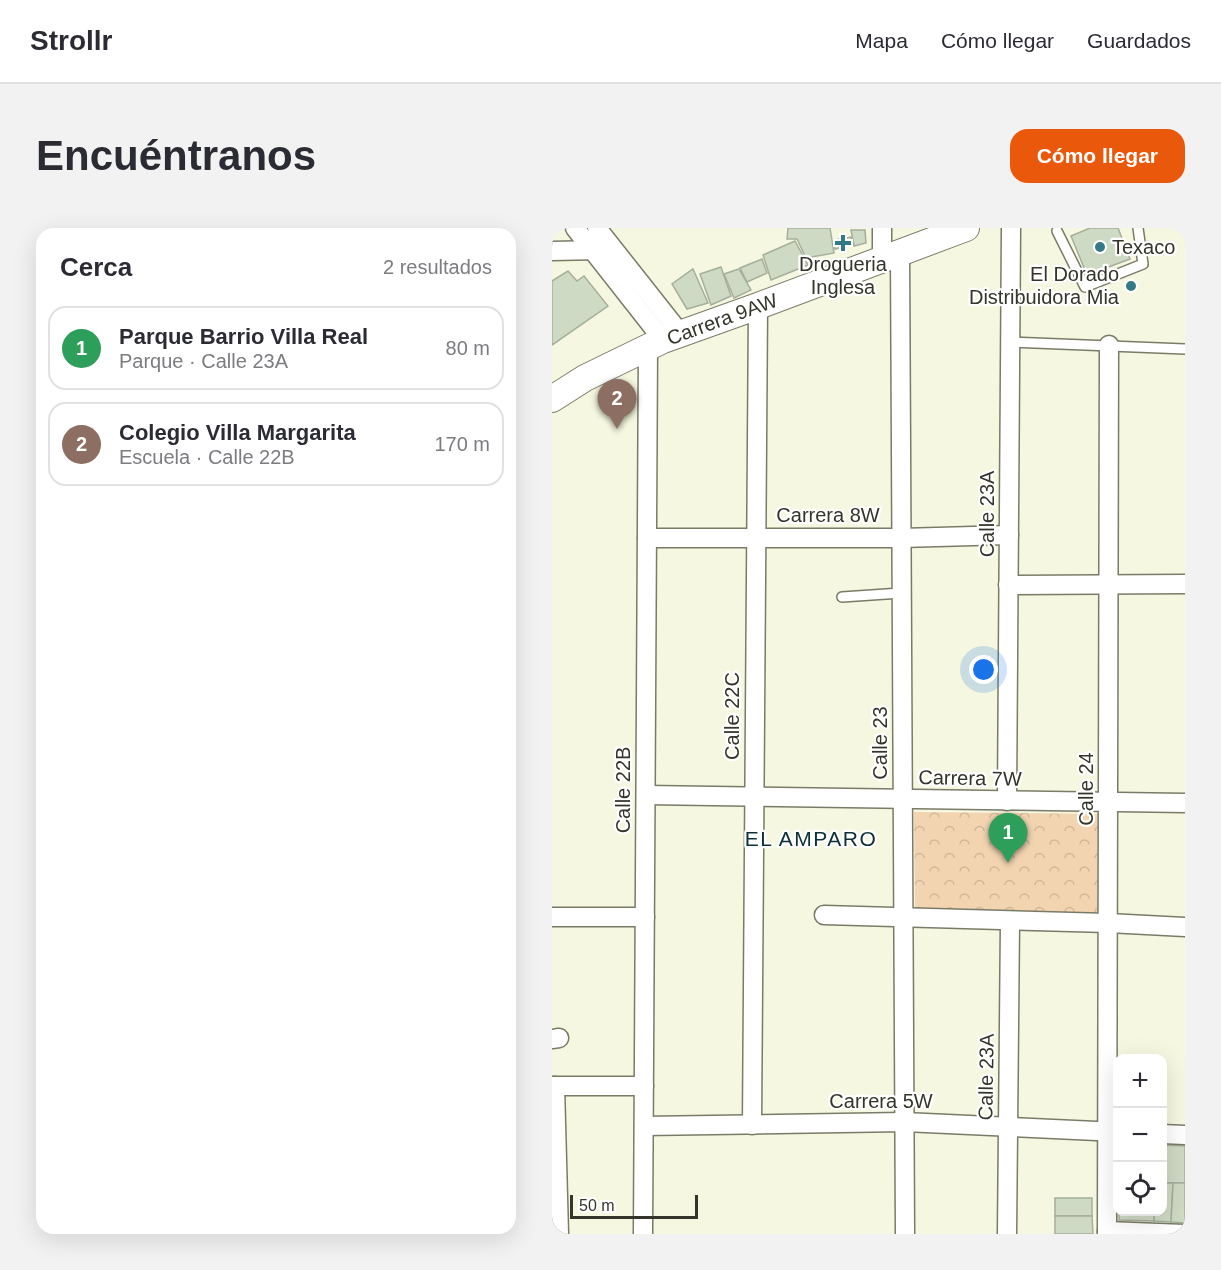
<!DOCTYPE html>
<html lang="es">
<meta charset="utf-8">
<style>
body{margin:0;font-family:Arial,sans-serif;background:#f2f2f3;color:#2b2b33}
.controls{position:absolute;right:18px;bottom:18px;display:grid;overflow:hidden;border-radius:12px;box-shadow:0 6px 24px #0002}
.controls button{width:54px;height:54px;display:grid;place-items:center;padding:0;border:0;border-bottom:2px solid #e1e1e2;background:#fff;color:#2b2b33;font:30px sans-serif}
.scale{position:absolute;left:18px;bottom:15px;width:128px;box-sizing:border-box;padding-left:6px;border:3px solid #34342b;border-top:0;font-size:16px;line-height:21px;white-space:nowrap;color:#34342b;-webkit-text-stroke:4px #fff;paint-order:stroke}
.you{position:absolute;left:432px;top:442px;width:21px;height:21px;margin:-15px;border:4px solid #fff;border-radius:50%;background:#1a73e8;box-shadow:0 0 0 9px #1a73e833}
.badge{display:grid;place-items:center;width:39px;height:39px;border-radius:50%;background:#ea580c;color:#fff;font-size:20px;font-weight:700}
.pin{position:absolute;translate:-50% -50px;filter:drop-shadow(0 2px 3px #0008)}
.pin::after{content:'';position:absolute;top:32px;width:21px;height:18px;background:inherit;clip-path:polygon(0 0,100% 0,50% 100%)}
.list{margin:0;padding:0;list-style:none}
h2{display:flex;justify-content:space-between;align-items:center;height:78px;margin:0;padding:0 24px;font-size:26px}
h2 small{font-size:20px;font-weight:400;color:#7c7c81}
.list li{display:grid;grid-template-columns:39px 1fr auto;gap:18px;align-items:center;box-sizing:border-box;height:84px;margin:0 12px 12px;padding:0 12px;border:2px solid #e1e1e2;border-radius:18px}
.list b{display:block;font-size:22px;white-space:nowrap}
.list p{margin:0;font-size:20px;white-space:nowrap;color:#7c7c81}
.list em{font-size:20px;font-style:normal;color:#7c7c81}
.icon{flex:none;width:33px;height:33px;fill:none;stroke:currentColor;stroke-width:2;stroke-linecap:round;stroke-linejoin:round}
.map{position:relative;flex:none;width:633px;height:1006px;overflow:hidden;border-radius:18px}
header{display:flex;align-items:center;gap:36px;box-sizing:border-box;height:84px;padding:0 30px;background:#fff;border-bottom:2px solid #e1e1e2}
header strong{font-size:28px}
nav{display:flex;gap:33px;margin-inline-start:auto;font-size:21px}
.intro{display:flex;align-items:center;justify-content:space-between;box-sizing:border-box;height:144px;padding:0 36px}
h1{margin:0;font-size:42px}
.button{padding:15px 27px;border-radius:18px;background:#ea580c;color:#fff;font-size:21px;font-weight:700}
main{display:flex;gap:36px;padding:0 36px}
aside{flex:1;background:#fff;border-radius:18px;box-shadow:0 6px 24px #0002}
.map>svg:first-child{display:block}
.forest{fill:url(#forest-crowns)}
.building{fill:#cfdac5;stroke:#a5af9c;stroke-width:1.5}
.lines{fill:none;stroke-linecap:round;stroke-linejoin:round}
.service-casing{stroke:#7a7b67;stroke-width:12}
.minor-casing{stroke:#7a7b67;stroke-width:21}
.secondary-casing{stroke:#7a7b67;stroke-width:28}
.service{stroke:#fff;stroke-width:9}
.minor{stroke:#fff;stroke-width:18}
.secondary{stroke:#fff;stroke-width:26}
.poi-dot{fill:#347a86;stroke:#fff;stroke-width:2}
.labels{text-anchor:middle;stroke-width:4.5;stroke-linejoin:round;paint-order:stroke}
.poi-label{font-size:20px;fill:#34342b;stroke:#fff;text-anchor:start}
.street-label{font-size:20px;fill:#34342b;stroke:#fff}
.neighbourhood-label{font-size:21px;letter-spacing:1.5px;fill:#0d2f35;stroke:#fff}
</style>
<header>
<strong>Strollr</strong>
<nav><a>Mapa</a><a>Cómo llegar</a><a>Guardados</a></nav>
</header>
<div class="intro"><h1>Encuéntranos</h1><a class="button">Cómo llegar</a></div>
<main>
<aside>
<h2>Cerca<small>2 resultados</small></h2>
<ul class="list">
<li><span class="badge" style="background:#2e9e5b">1</span><div><b>Parque Barrio Villa Real</b><p>Parque · Calle 23A</p></div><em>80 m</em></li>
<li><span class="badge" style="background:#8d6e63">2</span><div><b>Colegio Villa Margarita</b><p>Escuela · Calle 22B</p></div><em>170 m</em></li>
</ul>
</aside>
<div class="map">
<svg width="633" height="1006" viewBox="0 0 633 1006">
<defs>
<pattern id="forest-crowns" width="20" height="18" patternUnits="userSpaceOnUse" patternTransform="scale(1.5)"><rect width="20" height="18" fill="#f3d4b1"/><path d="M2 6a3 3 0 1 1 6 0M12 15a3 3 0 1 1 6 0" fill="none" stroke="#d1b798"/></pattern>
</defs>
<rect width="100%" height="100%" fill="#f5f7e0"/>
<path class="forest" d="M362,584L550,586L549,687L363,684Z"/>
<g class="building">
<path d="M236,0H278L282,25L254,30L245,11H235Z"/>
<path d="M538,0H566L578,31L535,47L519,8Z"/>
<path d="M299,2H313L314,15L302,18Z"/>
<path d="M299,9L301,17L283,21L282,12Z"/>
<path d="M243,13L256,37L219,52L211,27Z"/>
<path d="M210,31L215,45L195,54L188,40Z"/>
<path d="M169,39L179,68L159,77L148,46Z"/>
<path d="M141,41L156,75L135,81L120,56Z"/>
<path d="M187,41L199,62L182,70L172,46Z"/>
<path d="M16,43L25,53L32,48L56,78L0,117V53Z"/>
<path d="M610,917L633,918V955H610Z"/>
<path d="M610,955H621L619,994L602,993V984H610Z"/>
<path d="M621,955H633V995L619,994Z"/>
<rect x="503" y="970" width="37" height="18"/>
<path d="M567,984H602V993L567,992Z"/>
<path d="M503,988H540L541,1006H503Z"/>
</g>
<g class="lines">
<g class="service-casing">
<g id="service">
<path d="M505,3L533,59L591,36L586,0"/>
<path d="M458,114L633,121"/>
<path d="M290,369L349,365"/>
</g>
</g>
<g class="minor-casing">
<g id="minor">
<path d="M23,0L111,112"/>
<path d="M45,0L128,105"/>
<path d="M0,23L48,22"/>
<path d="M348,24L353,1006"/>
<path d="M330,32V0"/>
<path d="M95,310H349L457,307"/>
<path d="M456,357L633,356"/>
<path d="M94,567L633,575"/>
<path d="M455,573L459,0"/>
<path d="M272,687L556,695L633,699"/>
<path d="M0,689H93"/>
<path d="M0,811L7,810"/>
<path d="M0,858H92"/>
<path d="M3,858L7,1006"/>
<path d="M200,897L206,78"/>
<path d="M92,898L352,894L566,904"/>
<path d="M610,906L633,907"/>
<path d="M555,1003L633,1006"/>
<path d="M91,1006L96,119"/>
<path d="M455,1006L458,693"/>
<path d="M555,1006L557,117"/>
</g>
</g>
<g class="secondary-casing">
<path id="secondary" d="M0,171L33,150L111,112L206,78L414,0"/>
</g>
<use href="#service" class="service"/>
<use href="#minor" class="minor"/>
<use href="#secondary" class="secondary"/>
</g>
<g class="poi-dot">
<path d="M288 6h6v6h6v6h-6v6h-6v-6h-6v-6h6z"/>
<circle cx="548" cy="19" r="6"/>
<circle cx="579" cy="58" r="6"/>
</g>
<g class="labels">
<g class="poi-label">
<text x="560" y="26">Texaco</text>
<text x="291" y="43" text-anchor="middle">Drogueria<tspan x="291" dy="23">Inglesa</tspan></text>
<text x="567" y="53" text-anchor="end">El Dorado<tspan x="567" dy="23">Distribuidora Mia</tspan></text>
</g>
<g class="street-label">
<text transform="translate(170 91) rotate(-20)" y="7">Carrera 9AW</text>
<text transform="translate(435 286) rotate(-90)" y="7">Calle 23A</text>
<text x="276" y="294">Carrera 8W</text>
<text transform="translate(180 488) rotate(-90)" y="7">Calle 22C</text>
<text transform="translate(328 515) rotate(-90)" y="7">Calle 23</text>
<text transform="translate(418 550) rotate(1)" y="7">Carrera 7W</text>
<text transform="translate(534 561) rotate(-90)" y="7">Calle 24</text>
<text transform="translate(71 562) rotate(-90)" y="7">Calle 22B</text>
<text transform="translate(434 849) rotate(-89)" y="7">Calle 23A</text>
<text x="329" y="880">Carrera 5W</text>
</g>
<g class="neighbourhood-label">
<text x="259" y="618">EL AMPARO</text>
</g>
</g>
</svg>
<div class="controls">
<button>+</button>
<button>−</button>
<button><svg class="icon" aria-label="locate" viewBox="0 0 24 24"><circle cx="12" cy="12" r="6"/><path d="M12 2v4M12 18v4M2 12h4M18 12h4"/></svg></button>
</div>
<div class="scale">50 m</div>
<div class="you"></div>
<div class="pin badge" style="left:456px;top:635px;background:#2e9e5b">1</div>
<div class="pin badge" style="left:65px;top:201px;background:#8d6e63">2</div>
</div>
</main>
